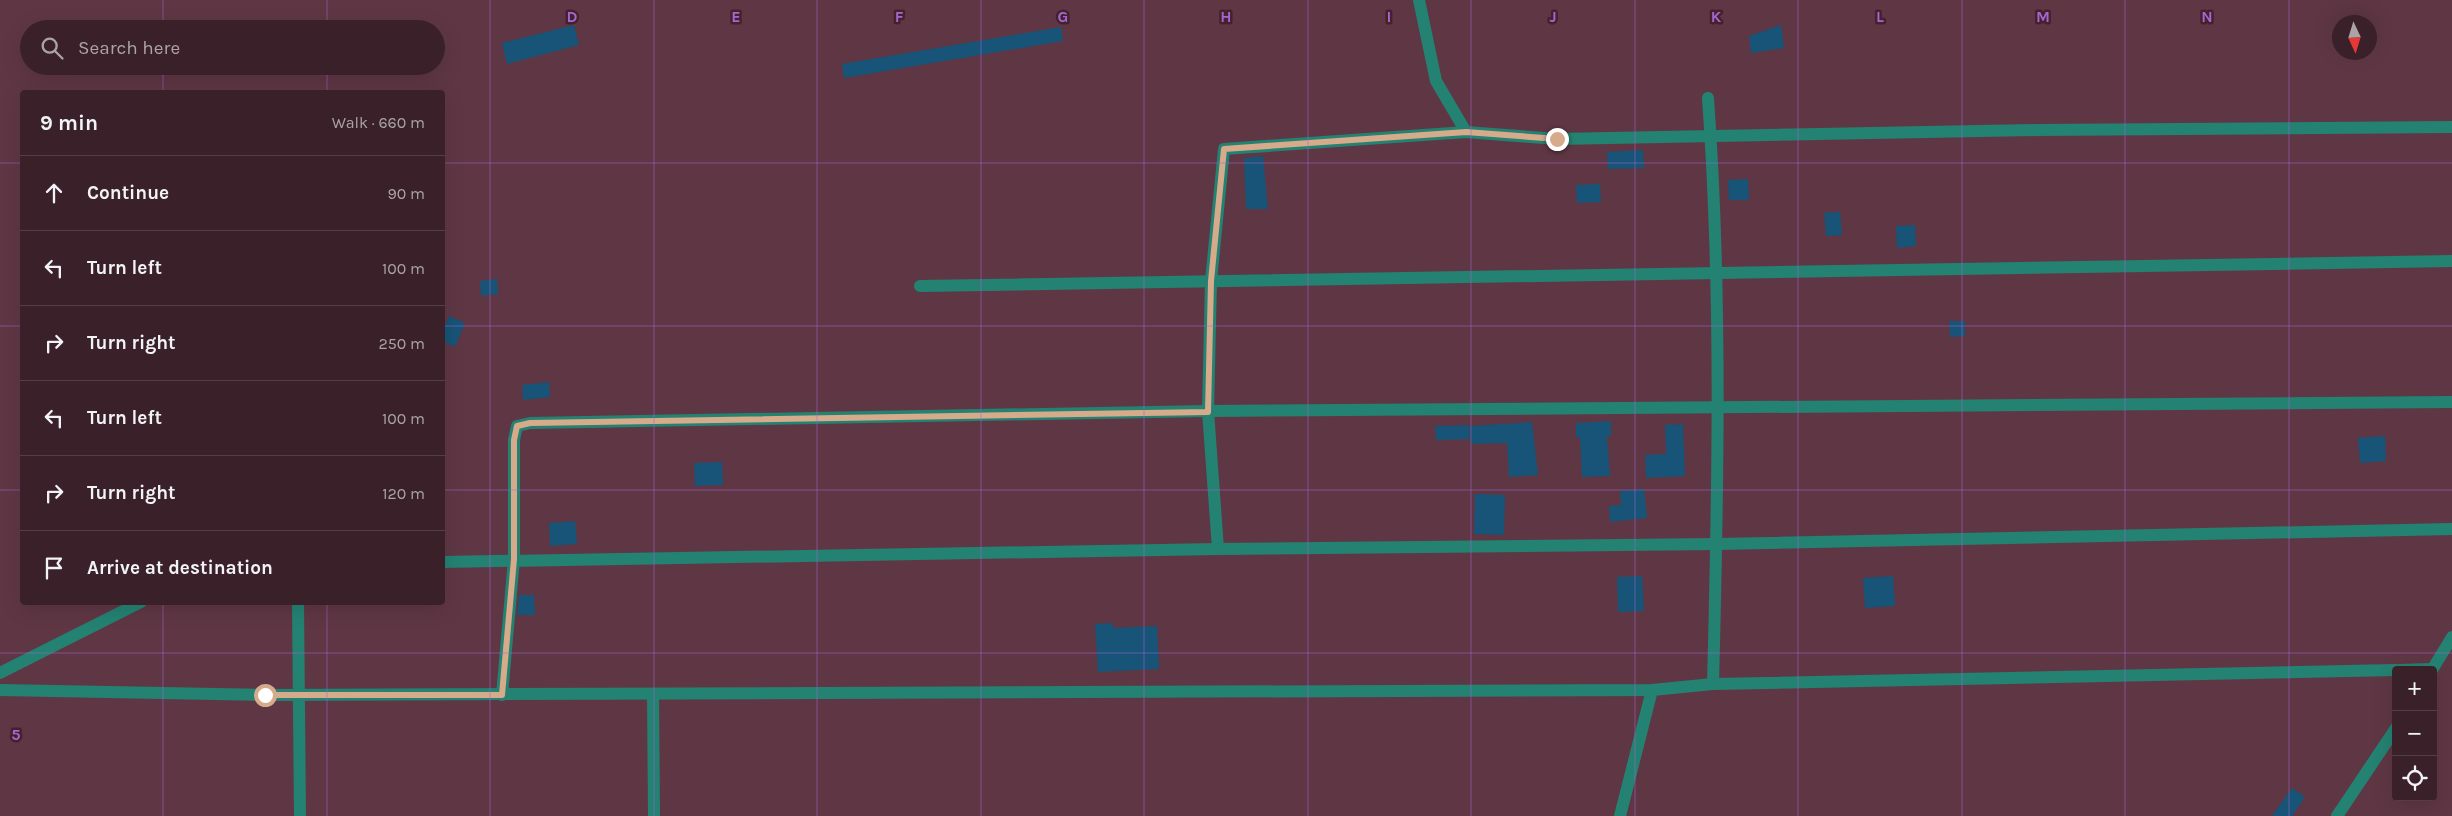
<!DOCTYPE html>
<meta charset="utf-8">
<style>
body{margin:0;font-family:Karla,sans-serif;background:#452d35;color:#f1f3f6}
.controls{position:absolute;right:15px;bottom:15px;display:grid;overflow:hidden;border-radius:5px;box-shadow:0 5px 20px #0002}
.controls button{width:45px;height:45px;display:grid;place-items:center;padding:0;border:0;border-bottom:1px solid #543e46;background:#3a2029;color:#f1f3f6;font:25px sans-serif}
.compass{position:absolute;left:2332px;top:15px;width:45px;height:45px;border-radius:50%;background:#3a2029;box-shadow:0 5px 20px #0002;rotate:176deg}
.stop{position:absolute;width:15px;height:15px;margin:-11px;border:4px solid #d6ab8b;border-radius:50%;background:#fff}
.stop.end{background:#d6ab8b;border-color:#fff;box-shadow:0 1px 5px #0008}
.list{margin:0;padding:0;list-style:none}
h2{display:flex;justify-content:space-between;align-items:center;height:65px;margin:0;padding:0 20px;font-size:21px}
h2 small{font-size:16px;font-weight:400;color:#aba3a8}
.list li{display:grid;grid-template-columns:32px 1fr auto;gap:15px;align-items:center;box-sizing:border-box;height:75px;padding:0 20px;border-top:1px solid #543e46}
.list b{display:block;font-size:19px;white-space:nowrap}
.list em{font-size:16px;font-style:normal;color:#aba3a8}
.icon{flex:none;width:28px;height:28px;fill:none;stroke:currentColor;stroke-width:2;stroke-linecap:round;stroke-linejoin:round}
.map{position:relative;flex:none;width:2452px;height:816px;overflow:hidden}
.search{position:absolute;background:#3a2029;box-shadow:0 5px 20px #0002;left:20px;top:20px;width:425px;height:55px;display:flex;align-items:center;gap:12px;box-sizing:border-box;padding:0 18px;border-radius:28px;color:#aba3a8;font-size:19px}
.panel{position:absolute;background:#3a2029;box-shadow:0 5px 20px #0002;left:20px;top:90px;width:425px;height:515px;border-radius:5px}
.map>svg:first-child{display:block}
.built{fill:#5f3744;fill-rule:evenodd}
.building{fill:#175477}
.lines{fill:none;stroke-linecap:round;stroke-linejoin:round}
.minor{stroke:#248272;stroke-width:12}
.tertiary{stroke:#248272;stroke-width:12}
.route{stroke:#d6ab8b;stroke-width:6}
.grid{fill:none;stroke:#a367cf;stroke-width:1;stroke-opacity:0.55}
.grid-label{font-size:16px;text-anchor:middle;font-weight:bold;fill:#a367cf;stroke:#43212d;stroke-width:5;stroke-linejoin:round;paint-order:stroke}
</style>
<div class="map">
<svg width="2452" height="816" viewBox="0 0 2452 816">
<rect width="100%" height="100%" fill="#4e2b37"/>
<path class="built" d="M0,0H2452V816H0ZM2340,22H2370V52H2340ZM29,29H436V66H29ZM22,92H442V602H22ZM2396,670H2433V797H2396Z"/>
<g class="building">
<path d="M574,25L579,45L507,64L502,43Z"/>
<path d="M1781,25L1784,48L1751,53L1749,36Z"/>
<path d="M1061,27L1063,41L844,78L842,64Z"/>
<path d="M1643,150L1644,168L1608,169L1607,152Z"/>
<path d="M1263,156L1268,209H1246L1244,158Z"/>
<path d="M1748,179L1749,200H1729L1728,180Z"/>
<path d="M1600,184L1601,202L1577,203L1576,185Z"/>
<path d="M1840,212L1842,235L1826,236L1824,213Z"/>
<path d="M1915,225L1916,246L1897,248L1896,226Z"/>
<path d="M497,279L498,294L481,296L480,281Z"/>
<path d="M449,316L465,323L455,347L442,341V332Z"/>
<path d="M1949,321H1965V336L1950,337Z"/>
<path d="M549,382L550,397L523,400L522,385Z"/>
<path d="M1611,421V436H1607L1610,476L1582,477L1580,437L1576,438V423Z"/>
<path d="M1532,422L1538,475L1509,477L1507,443L1471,444L1470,426Z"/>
<path d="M1683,424L1685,476L1646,478L1645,455L1666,454L1665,425Z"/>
<path d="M1469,425L1470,439L1436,440L1435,426Z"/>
<path d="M2385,436L2386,461L2360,463L2358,438Z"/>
<path d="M722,462L723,485L695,486L694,463Z"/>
<path d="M1644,489L1647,518L1610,522L1609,506L1621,505L1620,491Z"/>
<path d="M1475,494L1505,495L1504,535L1474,534Z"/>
<path d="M575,521L577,544L550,546L549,523Z"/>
<path d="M1642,576L1644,611L1618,612L1617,577Z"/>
<path d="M1893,576L1895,606L1865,608L1863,578Z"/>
<path d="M519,595H534L535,615H517Z"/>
<path d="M1113,623V628L1157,626L1159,669L1098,672L1095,624Z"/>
<path d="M2292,788L2305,797L2292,816H2272Z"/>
</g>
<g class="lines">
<g class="minor">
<path d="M1419,0L1436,81L1466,132"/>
<path d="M1708,98C1722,293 1718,489 1713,684"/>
<path d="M920,286L2452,261"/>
<path d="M1218,549L1208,411L1211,281L1224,149L1466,132L1557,139L2039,130L2452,127"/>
<path d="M442,562L1218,549L1717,544L2452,529"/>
<path d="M298,602L300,816"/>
<path d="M2400,670L2432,669"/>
<path d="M0,673L141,602"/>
<path d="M0,690L265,695L1652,690L1713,684L2396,670"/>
<path d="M653,694L654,816"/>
<path d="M502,695L514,559V440L517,426L530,423L1208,411L2452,402"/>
<path d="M1620,816L1652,690"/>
</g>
<g class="tertiary">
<path d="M2432,670L2452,637"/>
<path d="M2337,816L2396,728"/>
</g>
</g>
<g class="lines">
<path class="route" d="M265,695H502L514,559V440L517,426L530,423L1208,412L1211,281L1224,149L1466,132L1557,139"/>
</g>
<path class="grid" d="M163,0V29M327,0V29M490,0V816M654,0V816M817,0V816M981,0V816M1144,0V816M1308,0V816M1471,0V816M1635,0V816M1798,0V816M1962,0V816M2125,0V816M2289,0V816M163,66V92M327,66V92M0,163H22M442,163H2452M0,326H22M442,326H2452M0,490H22M442,490H2452M163,602V816M327,602V816M0,653H2452"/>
<g class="grid-label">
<text x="572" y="22">D</text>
<text x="736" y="22">E</text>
<text x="899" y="22">F</text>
<text x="1063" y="22">G</text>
<text x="1226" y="22">H</text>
<text x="1389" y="22">I</text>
<text x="1553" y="22">J</text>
<text x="1716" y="22">K</text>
<text x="1880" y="22">L</text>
<text x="2043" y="22">M</text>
<text x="2207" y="22">N</text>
<text x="16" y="740">5</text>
</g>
</svg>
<div class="controls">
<button>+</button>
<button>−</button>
<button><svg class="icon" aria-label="locate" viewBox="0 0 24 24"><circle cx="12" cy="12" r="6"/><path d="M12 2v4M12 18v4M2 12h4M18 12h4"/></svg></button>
</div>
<svg class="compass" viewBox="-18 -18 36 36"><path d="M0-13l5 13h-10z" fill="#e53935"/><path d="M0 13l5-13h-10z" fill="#aba3a8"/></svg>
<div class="stop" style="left:265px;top:695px"></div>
<div class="stop end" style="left:1557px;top:139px"></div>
<div class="search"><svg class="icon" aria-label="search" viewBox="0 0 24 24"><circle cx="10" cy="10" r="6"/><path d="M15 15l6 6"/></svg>Search here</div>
<section class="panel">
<h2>9 min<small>Walk · 660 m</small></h2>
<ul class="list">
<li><svg class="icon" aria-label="ahead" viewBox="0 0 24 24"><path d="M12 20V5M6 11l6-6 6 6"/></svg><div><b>Continue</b></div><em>90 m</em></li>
<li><svg class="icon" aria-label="left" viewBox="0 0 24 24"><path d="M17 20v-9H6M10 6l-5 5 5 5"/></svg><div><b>Turn left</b></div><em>100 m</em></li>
<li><svg class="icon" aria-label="right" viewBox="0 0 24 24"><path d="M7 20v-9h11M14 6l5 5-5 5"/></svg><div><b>Turn right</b></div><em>250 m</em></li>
<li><svg class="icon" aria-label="left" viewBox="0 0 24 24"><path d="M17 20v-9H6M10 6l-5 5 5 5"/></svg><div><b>Turn left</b></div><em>100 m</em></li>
<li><svg class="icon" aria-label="right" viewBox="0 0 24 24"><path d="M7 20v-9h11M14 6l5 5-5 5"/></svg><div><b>Turn right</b></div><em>120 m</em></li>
<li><svg class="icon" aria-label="arrive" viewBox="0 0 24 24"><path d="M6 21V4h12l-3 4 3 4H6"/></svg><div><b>Arrive at destination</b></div></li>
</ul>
</section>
</div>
